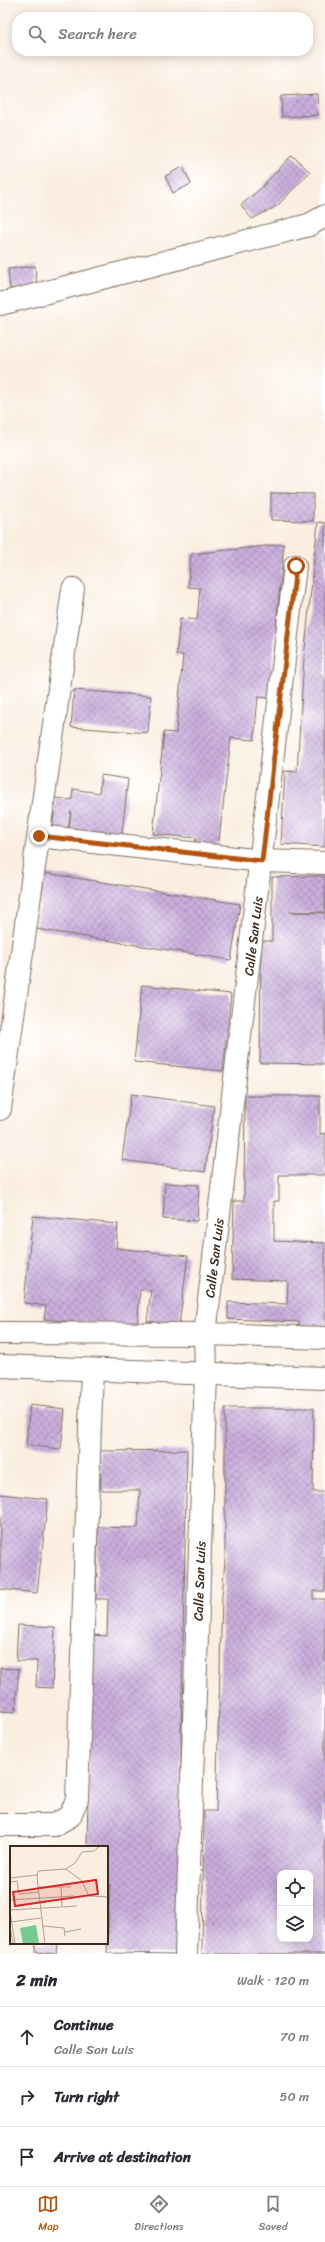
<!DOCTYPE html>
<meta charset="utf-8">
<style>
body{margin:0;font-family:Sriracha,sans-serif;background:#f7f7f7;color:#2b2b33}
.controls{position:absolute;right:12px;bottom:12px;display:grid;overflow:hidden;border-radius:8px;box-shadow:0 2px 10px #0003}
.controls button{width:36px;height:36px;display:grid;place-items:center;padding:0;border:0;border-bottom:1px solid #e1e1e2;background:#fff;color:#2b2b33;font:20px sans-serif}
.stop{position:absolute;width:12px;height:12px;margin:-9px;border:3px solid #b45309;border-radius:50%;background:#fff}
.stop.end{background:#b45309;border-color:#fff;box-shadow:0 1px 4px #0008}
.list{margin:0;padding:0;list-style:none}
h2{display:flex;justify-content:space-between;align-items:center;height:52px;margin:0;padding:0 16px;font-size:17px}
h2 small{font-size:13px;font-weight:400;color:#7c7c81}
.list li{display:grid;grid-template-columns:26px 1fr auto;gap:12px;align-items:center;box-sizing:border-box;height:60px;padding:0 16px;border-top:1px solid #e1e1e2}
.list b{display:block;font-size:15px;white-space:nowrap}
.list p{margin:0;font-size:13px;white-space:nowrap;color:#7c7c81}
.list em{font-size:13px;font-style:normal;color:#7c7c81}
.icon{flex:none;width:22px;height:22px;fill:none;stroke:currentColor;stroke-width:2;stroke-linecap:round;stroke-linejoin:round}
.map{position:relative;flex:none;width:325px;height:1954px;overflow:hidden}
.search{position:absolute;background:#fff;box-shadow:0 2px 10px #0003;left:12px;right:12px;top:12px;height:44px;display:flex;align-items:center;gap:10px;box-sizing:border-box;padding:0 14px;border-radius:16px;color:#7c7c81;font-size:15px}
.sheet{height:232px;background:#fff}
nav{display:flex;justify-content:space-around;align-items:center;box-sizing:border-box;height:56px;border-top:1px solid #e1e1e2;background:#fff;font-size:11px;color:#7c7c81}
nav a{display:grid;justify-items:center;gap:2px}
nav .on{color:#b45309}
.map>svg:first-child{display:block}
.building{fill:url(#building-cross-hatch);fill-rule:evenodd}
.lines{fill:none;stroke-linecap:round;stroke-linejoin:round}
.minor-casing{stroke:#7e6f62;stroke-width:24}
.major-casing{stroke:#7e6f62;stroke-width:24}
.minor{stroke:#fff;stroke-width:22}
.major{stroke:#fff;stroke-width:22}
.route{stroke:#b45309;stroke-width:5}
.labels{text-anchor:middle;stroke-width:4;stroke-linejoin:round;paint-order:stroke}
.street-label{font-size:13px;fill:#3b2a1e;stroke:#fff}
.inset-road{fill:none;stroke:#aea092;stroke-width:1}
.view{fill:#d62828;fill-opacity:0.15;stroke:#d62828;stroke-width:2}
.inset-edge{fill:none;stroke:#3b2a1e;stroke-width:2}
</style>
<div class="map">
<svg width="325" height="1954" viewBox="0 0 325 1954">
<defs>
<pattern id="building-cross-hatch" width="8" height="8" patternUnits="userSpaceOnUse"><rect width="8" height="8" fill="#caaedd"/><path d="M0 0l8 8M0 8l8-8" fill="none" stroke="#a58eb3"/></pattern>
</defs>
<rect width="100%" height="100%" fill="#fff"/>
<filter id="ink" filterUnits="userSpaceOnUse"><feTurbulence type="fractalNoise" baseFrequency=".025" numOctaves="2"/><feDisplacementMap in="SourceGraphic" scale="8" xChannelSelector="R" yChannelSelector="G"/><feConvolveMatrix kernelMatrix="1 2 1 2 8 2 1 2 1" color-interpolation-filters="sRGB"/></filter>
<filter id="wash" filterUnits="userSpaceOnUse"><feTurbulence type="fractalNoise" baseFrequency=".012" numOctaves="4" result="noise"/><feDisplacementMap in="SourceGraphic" scale="16" xChannelSelector="R" yChannelSelector="G"/><feGaussianBlur stdDeviation="0.9" result="paint"/><feColorMatrix in="noise" values="0 0 0 0 0 0 0 0 0 0 0 0 0 0 0 0 0 1.4 0 .05"/><feComposite in="paint" operator="in"/></filter>
<g filter="url(#wash)">
<rect width="100%" height="100%" fill="#faeee0"/>
<g id="blocks">
<g class="building">
<path d="M317,94L318,115L282,117L281,96Z"/>
<path d="M292,155L310,172L277,206L252,219L241,205L260,189Z"/>
<path d="M183,167L191,184L173,193L165,176Z"/>
<path d="M35,266L37,286L10,289L8,269Z"/>
<path d="M271,493L313,494V521L271,520Z"/>
<path d="M318,522L325,523V847L281,844L285,771L297,772L304,658Z"/>
<path d="M284,544L269,698L258,697L254,740L231,738L218,848L195,845L196,838L153,834L164,732L176,733L183,655H176L180,618L197,620L200,588L188,587L191,554Z"/>
<path d="M74,690L151,696L148,733L71,727Z"/>
<path d="M101,775L128,779L121,842L68,836L71,811L68,831L52,830L56,798L72,800L73,789L99,793Z"/>
<path d="M45,873L240,904L231,960L36,929Z"/>
<path d="M325,876V912H290L325,913V1064L260,1063L261,941H272V877Z"/>
<path d="M142,985L231,994L223,1071L134,1062Z"/>
<path d="M131,1094L214,1106L205,1172L122,1160Z"/>
<path d="M245,1096H320V1134L325,1133V1175H279V1201H274V1241L325,1243V1329L299,1328V1322L228,1319V1302L287,1304L288,1281L232,1279L234,1201H244Z"/>
<path d="M165,1183L199,1185L197,1221L163,1219Z"/>
<path d="M33,1216L118,1224L116,1248L188,1256L179,1325L147,1321L151,1291L140,1290L137,1328L44,1319L46,1306L24,1303Z"/>
<path d="M30,1405L65,1409L61,1449L26,1445Z"/>
<path d="M225,1408H314L313,1492H325V1591H313V1599H325V1954H202L204,1811H216L222,1596L225,1560ZM280,1873H310V1939H280Z"/>
<path d="M187,1450L181,1732V1851L177,1954L107,1953L110,1884H107V1847H87L91,1635L107,1636L108,1599H96L98,1527L138,1528L140,1490H101L100,1451Z"/>
<path d="M0,1494L48,1499L37,1593L0,1589Z"/>
<path d="M18,1625L55,1627L52,1688L36,1687L37,1661H16Z"/>
<path d="M0,1668L19,1669L15,1712L0,1711Z"/>
<path d="M36,1943H57L56,1954L35,1952Z"/>
</g>
</g>
</g>
<g filter="url(#ink)">
<use href="#blocks" fill-opacity="0" stroke="#7e6f62" stroke-width="1"/>
<g class="lines">
<g class="minor-casing">
<g id="minor">
<path d="M0,304L309,225L325,216"/>
<path d="M39,836L262,861L325,863"/>
<path d="M0,1109L73,589"/>
<path d="M0,1825H54L70,1816L77,1799L92,1370"/>
<path d="M186,1954L206,1375L205,1334L295,566"/>
</g>
</g>
<g class="major-casing">
<g id="major">
<path d="M0,1333L205,1334L325,1338"/>
<path d="M0,1366L325,1378"/>
</g>
</g>
<use href="#minor" class="minor"/>
<use href="#major" class="major"/>
</g>
</g>
<g class="lines" filter="url(#ink)">
<path class="route" d="M39,836L262,861L296,566"/>
</g>
<g class="labels">
<g class="street-label">
<text transform="translate(253 936) rotate(-83)" y="5">Calle San Luis</text>
<text transform="translate(214 1258) rotate(-83)" y="5">Calle San Luis</text>
<text transform="translate(199 1581) rotate(-88)" y="5">Calle San Luis</text>
</g>
</g>
<g transform="translate(10 1846)">
<rect width="98" height="98" fill="#faeee0"/>
<path d="M26,79L29,98H13L10,82Z" fill="#74ca90"/>
<path class="inset-road" d="M56,23L72,35L79,50L98,51M28,25L27,31L35,98M28,25L56,23L65,17L72,6L84,5L90,0M0,32L27,29M0,36L7,35L9,48L28,46M29,41H61M51,41L52,60M0,54L64,50M0,64L67,60M0,65L5,98M0,76L31,72M33,80L54,82L55,90M0,81L3,98M55,86L71,83"/>
<path class="view" d="M86,34L88,48L5,60L3,46Z"/>
<rect width="98" height="98" class="inset-edge"/>
</g>
</svg>
<div class="controls">
<button><svg class="icon" aria-label="locate" viewBox="0 0 24 24"><circle cx="12" cy="12" r="6"/><path d="M12 2v4M12 18v4M2 12h4M18 12h4"/></svg></button>
<button><svg class="icon" aria-label="layers" viewBox="0 0 24 24"><path d="M12 4l9 5-9 5-9-5zM3 14l9 5 9-5"/></svg></button>
</div>
<div class="stop" style="left:296px;top:566px"></div>
<div class="stop end" style="left:39px;top:836px"></div>
<div class="search"><svg class="icon" aria-label="search" viewBox="0 0 24 24"><circle cx="10" cy="10" r="6"/><path d="M15 15l6 6"/></svg>Search here</div>
</div>
<section class="sheet">
<h2>2 min<small>Walk · 120 m</small></h2>
<ul class="list">
<li><svg class="icon" aria-label="ahead" viewBox="0 0 24 24"><path d="M12 20V5M6 11l6-6 6 6"/></svg><div><b>Continue</b><p>Calle San Luis</p></div><em>70 m</em></li>
<li><svg class="icon" aria-label="right" viewBox="0 0 24 24"><path d="M7 20v-9h11M14 6l5 5-5 5"/></svg><div><b>Turn right</b></div><em>50 m</em></li>
<li><svg class="icon" aria-label="arrive" viewBox="0 0 24 24"><path d="M6 21V4h12l-3 4 3 4H6"/></svg><div><b>Arrive at destination</b></div></li>
</ul>
</section>
<nav>
<a class="on"><svg class="icon" aria-label="map" viewBox="0 0 24 24"><path d="M3 6l6-2 6 2 6-2v14l-6 2-6-2-6 2zM9 4v14M15 6v14"/></svg>Map</a>
<a><svg class="icon" aria-label="directions" viewBox="0 0 24 24"><path d="M12 3l9 9-9 9-9-9zM9 14v-3h6M13 9l2 2-2 2"/></svg>Directions</a>
<a><svg class="icon" aria-label="saved" viewBox="0 0 24 24"><path d="M7 4h10v16l-5-4-5 4z"/></svg>Saved</a>
</nav>
